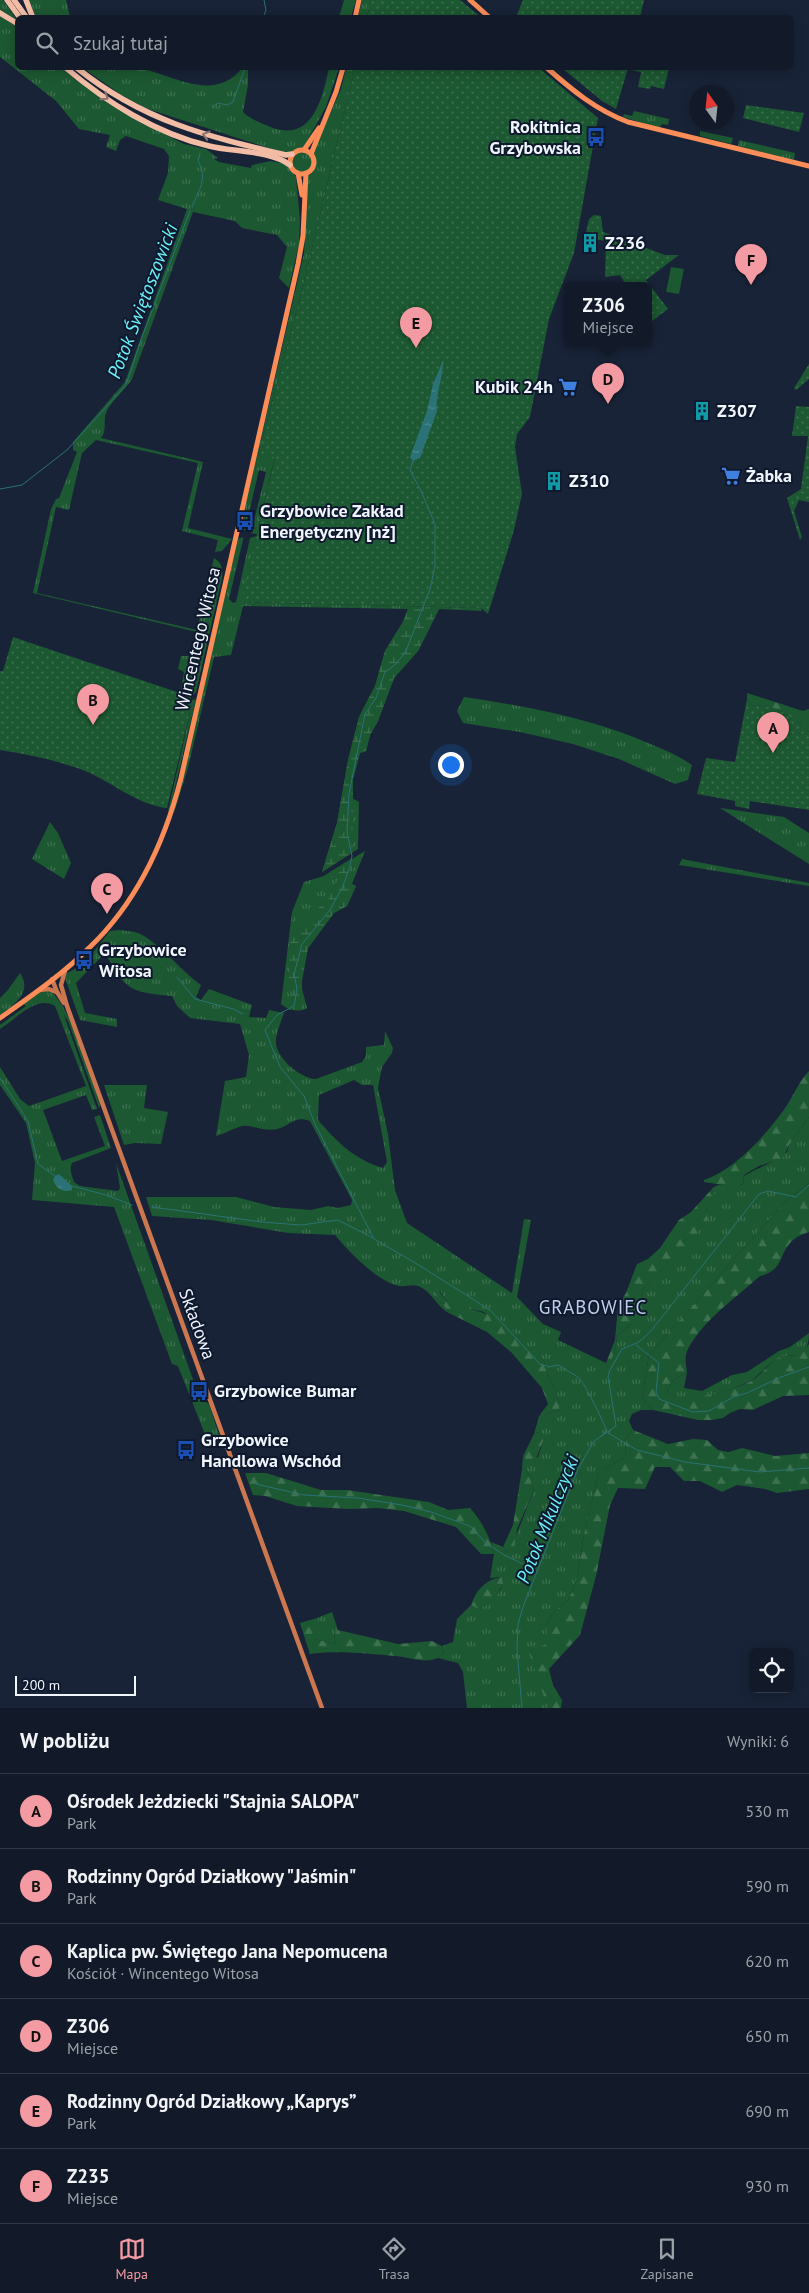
<!DOCTYPE html>
<html lang="pl">
<meta charset="utf-8">
<style>
body{margin:0;font-family:"PT Sans",sans-serif;background:#1b2331;color:#f1f3f6}
.controls{position:absolute;right:15px;bottom:15px;display:grid;overflow:hidden;border-radius:8px;box-shadow:0 2px 12px #0003}
.controls button{width:45px;height:45px;display:grid;place-items:center;padding:0;border:0;border-bottom:1px solid #313846;background:#121a29;color:#f1f3f6;font:25px sans-serif}
.compass{position:absolute;left:689px;top:85px;width:45px;height:45px;border-radius:50%;background:#121a29;box-shadow:0 2px 12px #0003;rotate:345deg}
.scale{position:absolute;left:15px;bottom:12px;width:121px;box-sizing:border-box;padding-left:5px;border:2px solid #f0f5fe;border-top:0;font-size:14px;line-height:18px;white-space:nowrap;color:#f0f5fe;-webkit-text-stroke:4px #0f192d;paint-order:stroke}
.you{position:absolute;left:450px;top:764px;width:18px;height:18px;margin:-12px;border:4px solid #fff;border-radius:50%;background:#1a73e8;box-shadow:0 0 0 8px #1a73e833}
.badge{display:grid;place-items:center;width:32px;height:32px;border-radius:50%;background:#f49aa2;color:#111;font-size:16px;font-weight:700}
.pin{position:absolute;translate:-50% -41px;filter:drop-shadow(0 1px 2px #0008)}
.pin::after{content:'';position:absolute;top:26px;width:18px;height:15px;background:inherit;clip-path:polygon(0 0,100% 0,50% 100%)}
.popup{position:absolute;left:564px;top:282px;width:88px;height:65px;box-sizing:border-box;display:grid;place-content:center;border-radius:8px;background:#121a29;filter:drop-shadow(0 1px 4px #0005);font-size:16px;white-space:nowrap;color:#9ca1a8}
.popup b{font-size:19px;color:#f1f3f6}
.popup::after{content:'';position:absolute;left:50%;top:100%;margin-left:-10px;border:10px solid transparent;border-top-color:#121a29}
.list{margin:0;padding:0;list-style:none}
h2{display:flex;justify-content:space-between;align-items:center;height:65px;margin:0;padding:0 20px;font-size:21px}
h2 small{font-size:16px;font-weight:400;color:#9ca1a8}
.list li{display:grid;grid-template-columns:32px 1fr auto;gap:15px;align-items:center;box-sizing:border-box;height:75px;padding:0 20px;border-top:1px solid #313846}
.list b{display:block;font-size:19px;white-space:nowrap}
.list p{margin:0;font-size:16px;white-space:nowrap;color:#9ca1a8}
.list em{font-size:16px;font-style:normal;color:#9ca1a8}
.icon{flex:none;width:28px;height:28px;fill:none;stroke:currentColor;stroke-width:2;stroke-linecap:round;stroke-linejoin:round}
.map{position:relative;flex:none;width:809px;height:1708px;overflow:hidden}
.search{position:absolute;background:#121a29;box-shadow:0 2px 12px #0003;left:15px;right:15px;top:15px;height:55px;display:flex;align-items:center;gap:12px;box-sizing:border-box;padding:0 18px;border-radius:8px;color:#9ca1a8;font-size:19px}
.sheet{height:515px;background:#121a29}
nav{display:flex;justify-content:space-around;align-items:center;box-sizing:border-box;height:70px;border-top:1px solid #313846;background:#121a29;font-size:14px;color:#9ca1a8}
nav a{display:grid;justify-items:center;gap:2px}
nav .on{color:#f49aa2}
.map>svg:first-child{display:block}
.grass{fill:url(#grass-tufts);fill-rule:evenodd}
.forest{fill:url(#forest-firs)}
.wetland{fill:url(#wetland-marsh)}
.park{fill:url(#park-dots)}
.pitch{fill:#1c5831}
.water{fill:url(#water-ripples)}
.lines{fill:none;stroke-linecap:round;stroke-linejoin:round}
.stream{stroke:#2b7277;stroke-width:1}
.secondary{stroke:#cc774f;stroke-width:4.5}
.primary{stroke:#fc8d58;stroke-width:5}
.highway{stroke:#f3bda5;stroke-width:5.5}
.oneway{stroke:#8c736f}
.labels{text-anchor:middle;stroke-width:4;stroke-linejoin:round;paint-order:stroke}
.poi-label{font-size:18px;font-weight:bold;fill:#f0f5fe;stroke:#0f192d;text-anchor:start}
.street-label{font-size:18px;fill:#f0f5fe;stroke:#0f192d}
.water-label{font-size:19px;font-style:italic;fill:#6af1f9;stroke:#0f192d}
.neighbourhood-label{font-size:19px;letter-spacing:1px;fill:#bfceea;stroke:#0f192d}
</style>
<div class="map">
<svg width="809" height="1708" viewBox="0 0 809 1708">
<defs>
<pattern id="grass-tufts" width="24" height="20" patternUnits="userSpaceOnUse" patternTransform="scale(1.25)"><rect width="24" height="20" fill="#1c5831"/><path d="M3 7l-1-3M5 7V3M7 7l1-3M15 17l-1-3M17 17v-4M19 17l1-3" fill="none" stroke="#3d7150"/></pattern>
<pattern id="forest-firs" width="22" height="20" patternUnits="userSpaceOnUse" patternTransform="scale(1.25)"><rect width="22" height="20" fill="#1c5831"/><path d="M5 1l3.5 6h-7zM16 11l3.5 6h-7z" fill="#3d7150"/></pattern>
<pattern id="wetland-marsh" width="20" height="14" patternUnits="userSpaceOnUse" patternTransform="scale(1.25)"><rect width="20" height="14" fill="#1c5831"/><path d="M1 5h8M5 5V1M11 12h8M15 12V8" fill="none" stroke="#3d7150"/></pattern>
<pattern id="park-dots" width="8" height="8" patternUnits="userSpaceOnUse" patternTransform="scale(1.25)"><rect width="8" height="8" fill="#1c5831"/><path d="M2 2h.1M6 6h.1" fill="none" stroke="#3d7150" stroke-width="1.8" stroke-linecap="round"/></pattern>
<pattern id="water-ripples" width="26" height="14" patternUnits="userSpaceOnUse" patternTransform="scale(1.25)"><rect width="26" height="14" fill="#2b7277"/><path d="M2 4q2-2 4 0t4 0M15 11q2-2 4 0t4 0" fill="none" stroke="#4a878b"/></pattern>
</defs>
<rect width="100%" height="100%" fill="#182337"/>
<g class="grass">
<path d="M0,0H3L17,20L0,10Z"/>
<path d="M29,0H66L70,17H36Z"/>
<path d="M344,0H356L351,17H339Z"/>
<path d="M362,0H371L367,17H358Z"/>
<path d="M0,16L17,27L18,68H61L80,83L134,118L184,144L206,149L218,158L214,159L219,162L251,168L252,165L271,161L286,164L296,177L300,220L299,244L289,288L279,278L287,247L277,235L242,228L235,221L193,212L132,379C125,390 110,403 107,411C102,420 108,429 101,438L203,462L188,528L232,539L222,551L215,552L218,540L182,531L198,463L96,440L82,453L69,510L56,507L37,593L197,630L214,558C222,563 223,569 222,578L196,692L190,699L180,696L184,672L178,669L181,656H193L197,632L33,593L51,509L56,499L59,498L77,452L73,450V442L125,382L187,209L158,200L168,173L169,156L164,149L126,136L120,140L116,151L106,147L110,135L79,129L56,101L0,57Z"/>
<path d="M83,68C100,68 120,65 138,68C172,74 214,104 242,68H248V85L243,112C250,119 259,122 268,126C311,145 322,101 329,68H339L326,107L306,143L302,148L286,153V151L284,153L145,108L120,94Z"/>
<path d="M346,68H355L302,290L258,456H275L257,534L251,533L266,472L259,470L245,530L243,532L241,531L244,512L304,253L308,176C316,168 317,163 313,152L341,89Z"/>
<path d="M634,111L669,119L668,125L662,124L659,128L623,117L624,114L632,116Z"/>
<path d="M700,131L733,138L731,144L700,136Z"/>
<path d="M739,140L795,153L794,160L738,146Z"/>
<circle cx="302" cy="162" r="10"/>
<path d="M257,536L242,602L481,608L482,611L439,609L418,651L394,678L378,721L370,735L366,751L360,753L353,779L352,798L359,802L358,849L322,872L337,823L348,760L359,717L375,686L385,651L403,622L408,609L243,606L231,655L214,657L188,768L173,816L238,539L243,537V540L229,599L233,603L236,602L250,538Z"/>
<path d="M464,697C524,706 580,716 636,738C655,746 675,753 692,765L688,780L675,784L619,759L573,744L520,732L463,723L457,711Z"/>
<path d="M196,699L170,809L168,811L193,700Z"/>
<path d="M720,808L784,817L809,833V864Z"/>
<path d="M50,822L58,833L71,863L64,879L32,859Z"/>
<path d="M365,851L352,884L356,886L347,906L334,913L308,948L302,976V989L307,1008C299,1013 288,1010 281,1004L292,912L304,882L324,876Z"/>
<path d="M682,859L809,883V886L679,865Z"/>
<path d="M119,930C125,931 132,931 138,933C158,941 182,972 201,985L196,997L201,1000L209,989L252,1005L249,1017L266,1018L269,1010L284,1013C281,1022 275,1035 276,1044C278,1060 302,1079 316,1079L362,1062L366,1056V1047L384,1045L385,1031L393,1048L392,1053L382,1067L378,1088L388,1134L395,1190L407,1223L512,1293L524,1219L531,1220L517,1297L543,1324L561,1332L558,1340L606,1363V1370L615,1352L617,1336C637,1320 643,1315 643,1289L706,1221L707,1211L713,1193L711,1190C720,1179 731,1190 743,1184L744,1176C758,1167 774,1163 787,1152L789,1145L809,1117V1183L784,1203L649,1355L642,1398L653,1410H641L632,1414L629,1421L633,1430L626,1439L625,1457L599,1472L584,1534L577,1579L569,1599L553,1613L547,1624L548,1708H467L463,1672L458,1663L438,1658L444,1653L442,1646L453,1642L457,1619L471,1605L478,1609C489,1600 506,1593 502,1577L490,1578L494,1554L491,1542L503,1547L507,1552C519,1533 525,1511 534,1490L526,1468L522,1469L523,1456L526,1463L538,1457L543,1442L539,1432L534,1434L539,1416L560,1410L556,1390L548,1377L544,1361L484,1312L471,1309L467,1303H448L440,1291L433,1294L451,1314C438,1309 432,1291 418,1286C412,1284 405,1287 399,1286C378,1282 348,1251 335,1235L288,1233L211,1220L152,1216L146,1197H236L274,1207L311,1210L328,1206L338,1208L351,1205L352,1200L310,1121C294,1115 290,1126 277,1129C262,1132 252,1124 242,1126C234,1128 224,1134 216,1136L225,1081L246,1077L249,1055L240,1024L190,1018L177,1006L172,996C129,992 126,990 105,953L76,983L85,1013L117,1019V1027L80,1020L65,978L67,973C87,965 97,946 110,931ZM354,1080L362,1085H373L387,1162L383,1168C355,1160 336,1141 318,1120L319,1095Z"/>
<path d="M20,973C33,992 14,1005 0,1015V998L7,991Z"/>
<path d="M49,991C70,1001 92,1080 100,1104L99,1108L68,1021L64,1015L97,1109L92,1110L86,1095L43,1110L62,1161L105,1146L94,1117L100,1115L111,1148L72,1163C69,1169 72,1176 74,1182L80,1186L118,1191L120,1188L116,1163L200,1399L209,1404L220,1438L218,1442H208L178,1366L172,1364L114,1207L32,1200L35,1163L26,1123L0,1085V1067L20,1099L29,1106L86,1086L55,1006C37,994 15,1020 0,1029V1025L26,1006L23,1004L40,992Z"/>
<path d="M104,1085H147L144,1108L168,1112L161,1144L135,1143L124,1145Z"/>
<path d="M809,1333C809,1364 789,1350 775,1360C765,1366 759,1377 748,1382C729,1391 685,1407 667,1391L673,1381L687,1372L684,1388L702,1391L732,1375L747,1372L779,1351L790,1347Z"/>
<path d="M332,1612L338,1630L334,1635L336,1644L314,1639L311,1633L321,1627L317,1618Z"/>
</g>
<g class="forest">
<path d="M747,693L803,711L809,709V732C794,718 774,703 753,706L747,699Z"/>
<path d="M809,1071V1117L789,1145L783,1158L759,1166L744,1175L743,1184L736,1187L704,1182V1180C735,1169 764,1137 783,1111C793,1098 798,1082 809,1071Z"/>
<path d="M809,1183V1232C773,1243 791,1269 760,1276C736,1298 704,1319 688,1349C684,1356 686,1364 687,1372L673,1381L667,1391C683,1406 730,1391 749,1382C760,1377 766,1366 776,1359C789,1351 793,1363 809,1344V1395L783,1396L753,1410L740,1409L730,1413L723,1418L712,1420H698L653,1410L642,1398L649,1355L784,1203Z"/>
<path d="M711,1190L716,1196C708,1202 707,1211 707,1221L643,1289L642,1315L617,1336L615,1352L606,1371V1363L615,1340L618,1306L626,1293L637,1264L648,1259L660,1248L679,1220L691,1212Z"/>
<path d="M435,1291H439L448,1303H467L471,1305V1309L499,1318L544,1361L548,1377L556,1390L560,1410L539,1416L548,1404L542,1388L511,1352L487,1332L451,1314L433,1294Z"/>
<path d="M633,1430L668,1444L693,1439L707,1440L718,1450L729,1452L742,1448L775,1456L809,1453V1489L777,1493L765,1489L737,1485L722,1492L700,1481H684L670,1467H655L645,1489L618,1488L610,1505L596,1576L580,1635L549,1669L553,1685L562,1700L561,1708H548L529,1653L546,1644L547,1624L553,1613L569,1599L577,1579L584,1534L599,1472L625,1457L626,1439Z"/>
<path d="M539,1432L544,1439L534,1464H526L523,1456L534,1434Z"/>
<path d="M526,1468L534,1490L517,1529L514,1549L507,1552L503,1547L513,1525L522,1469Z"/>
<path d="M245,1473H266L321,1490H347L429,1502L448,1510L470,1508C482,1521 490,1537 494,1554H481L456,1527L404,1511L378,1508L348,1509L297,1506L265,1496L253,1495Z"/>
<path d="M502,1577L503,1584L492,1603L478,1609L471,1605C476,1590 486,1579 502,1577Z"/>
<path d="M317,1618L322,1627L312,1633L314,1639L336,1644L334,1635L338,1630L398,1644L432,1641L442,1646L444,1653C442,1654 440,1657 438,1658C425,1664 409,1657 396,1656C370,1654 335,1650 310,1654L300,1623Z"/>
</g>
<g class="wetland">
<path d="M408,609H439L418,651L394,678L378,721L370,735L366,751L360,753L353,779V852L322,872L337,823L348,760L359,717L375,686L385,651L403,622Z"/>
<path d="M352,858L347,881L356,886L347,906L334,913L308,948L297,1009L289,1010L292,993L289,977L290,944L299,925L309,924L319,907L328,900L338,878L324,876Z"/>
</g>
<g class="park">
<path d="M371,0H460L481,17H367Z"/>
<path d="M523,0H644L640,17H516Z"/>
<path d="M355,68H539L598,118L574,253L549,319L530,417L517,434L515,447L522,494L514,530L488,614L481,608L241,602L275,457L258,456L302,290Z"/>
<path d="M562,68H628L616,109L602,101Z"/>
<path d="M632,68H669L664,89L651,86L650,89L638,87L641,72L632,70Z"/>
<path d="M746,105L804,113L799,132L743,118Z"/>
<path d="M594,215L601,216L603,232L665,255H679L646,280L668,309L648,324V285H626L620,275L605,277L606,241L585,238L589,219Z"/>
<path d="M809,364V379L796,390L794,388Z"/>
<path d="M796,406L809,407V502L799,500L794,511L802,537L800,540L787,498L801,489L808,436H792Z"/>
<path d="M13,637L180,693L181,696L193,700L167,808C142,806 113,784 90,773C61,761 31,755 0,750V671H3Z"/>
<path d="M747,699L753,706C776,703 793,717 809,732V810L750,801L749,809L735,806V801L697,794L706,758L735,762Z"/>
</g>
<path class="pitch" d="M671,267L684,269L679,294L666,292Z"/>
<g class="water">
<path d="M443,361C443,378 435,396 437,411L420,458L413,461L410,457L427,411L433,384Z"/>
<path d="M59,1174L72,1186V1190C63,1193 57,1189 53,1180L55,1176Z"/>
</g>
<g class="lines">
<g class="stream">
<path d="M263,18L266,10L264,0"/>
<path d="M213,107L218,103L227,105L233,102L245,68"/>
<path d="M192,207C199,190 208,179 198,161L200,153"/>
<path d="M413,461L410,470L421,491L435,524V566L430,589L406,651L396,664L385,672L376,698L365,714L349,794L347,832L352,856L350,866L343,886L330,910L302,944L294,974L297,989L294,1006L277,1015L265,1030L280,1067L304,1096L315,1124L374,1239L417,1264L490,1310L540,1364L549,1367L558,1365C565,1370 573,1373 579,1378C584,1382 603,1420 606,1430L602,1436"/>
<path d="M0,489L22,485L67,450L126,385L142,337L190,211"/>
<path d="M177,977L195,999L233,1009L243,1014"/>
<path d="M0,1078L28,1121L38,1164L55,1176"/>
<path d="M72,1186L106,1195L132,1205"/>
<path d="M152,1207L262,1222L301,1225L338,1220L373,1238"/>
<path d="M636,1345L659,1363L656,1392L659,1399L693,1412L709,1411L733,1397L747,1393L781,1377L809,1367"/>
<path d="M608,1433L637,1450L685,1462L760,1472L809,1468"/>
<path d="M256,1484L304,1495L358,1498L402,1505L431,1512L470,1526L485,1542L504,1555L538,1571"/>
<path d="M522,1708L517,1650L518,1624L523,1607L578,1469L594,1441L616,1426L608,1376L610,1370L622,1349L639,1342L651,1331L759,1194L768,1191L796,1197L809,1185"/>
</g>
<g class="secondary">
<path d="M65,971L61,985L67,1006L322,1708"/>
<path d="M52,979L57,992L64,1003"/>
<path d="M40,990L49,989L56,992"/>
</g>
<g class="primary">
<path d="M470,0L490,18"/>
<path d="M355,18L359,0"/>
<path d="M547,68C572,90 596,110 628,122L809,166"/>
<path d="M304,150L319,128"/>
<circle cx="302" cy="162" r="12"/>
<path d="M311,154L336,92L343,68"/>
<path d="M298,173L302,195"/>
<path d="M0,1018C31,996 63,974 90,947C138,901 165,841 181,778L298,264L303,236L306,173"/>
</g>
<g class="highway">
<path d="M7,0L20,18"/>
<path d="M14,0L27,18"/>
<path d="M26,0L33,18"/>
<path d="M0,13L18,24"/>
<path d="M66,68C106,102 157,134 209,146C232,152 270,150 290,165"/>
<path d="M77,68C143,121 206,136 286,155L292,154"/>
</g>
</g>
<defs><path id="oneway-chevron" d="M-2-3.5L2.5 0L-2 3.5" fill="none" stroke-width="1.6" stroke-linecap="round" stroke-linejoin="round" transform="scale(1.25)"/></defs>
<g class="oneway">
<use href="#oneway-chevron" transform="translate(105 97) rotate(33)"/>
<use href="#oneway-chevron" transform="translate(206 135) rotate(-164)"/>
</g>
<defs>
<g id="bus-bare" transform="scale(1.5)"><path d="M-5-6H5V4H4V6H2V4H-2V6H-4V4H-5ZM-3.5-4V0h7V-4ZM-3.5 1.2v1.5H-2V1.2ZM2 1.2v1.5H3.5V1.2Z" fill="#1a4fb4" stroke="#0f192d" stroke-width="2.5" paint-order="stroke"/></g>
<g id="building-bare" transform="scale(1.5)"><path d="M-4-6H4V6H1V3H-1V6H-4ZM-2.5-4.3h1.7v1.8h-1.7ZM.8-4.3h1.7v1.8H.8ZM-2.5-1h1.7V.8h-1.7ZM.8-1h1.7V.8H.8Z" fill="#0f9aa8" stroke="#0f192d" stroke-width="2.5" paint-order="stroke"/></g>
<g id="supermarket-bare" transform="scale(1.5)"><path d="M-6-5.5h2.5l.6 2H6L4.5 2H-2.5L-4.4-4H-6ZM-1.5 3.2a1.3 1.3 0 1 0 .1 0ZM3 3.2a1.3 1.3 0 1 0 .1 0Z" fill="#3f7fe0" stroke="#0f192d" stroke-width="2.5" paint-order="stroke"/></g>
</defs>
<g fill-rule="evenodd">
<use href="#bus-bare" x="596" y="137"/>
<use href="#building-bare" x="590" y="243"/>
<use href="#supermarket-bare" x="568" y="387"/>
<use href="#building-bare" x="702" y="411"/>
<use href="#supermarket-bare" x="731" y="476"/>
<use href="#building-bare" x="554" y="481"/>
<use href="#bus-bare" x="245" y="521"/>
<use href="#bus-bare" x="84" y="960"/>
<use href="#bus-bare" x="199" y="1391"/>
<use href="#bus-bare" x="186" y="1450"/>
</g>
<g class="labels">
<g class="poi-label">
<text x="581" y="133" text-anchor="end">Rokitnica<tspan x="581" dy="21">Grzybowska</tspan></text>
<text x="605" y="249">Z236</text>
<text x="553" y="393" text-anchor="end">Kubik 24h</text>
<text x="717" y="417">Z307</text>
<text x="746" y="482">Żabka</text>
<text x="569" y="487">Z310</text>
<text x="260" y="517">Grzybowice Zakład<tspan x="260" dy="21">Energetyczny [nż]</tspan></text>
<text x="99" y="956">Grzybowice<tspan x="99" dy="21">Witosa</tspan></text>
<text x="214" y="1397">Grzybowice Bumar</text>
<text x="201" y="1446">Grzybowice<tspan x="201" dy="21">Handlowa Wschód</tspan></text>
</g>
<g class="street-label">
<text transform="translate(198 639) rotate(-77)" y="6">Wincentego Witosa</text>
<text transform="translate(197 1324) rotate(70)" y="6">Składowa</text>
</g>
<g class="water-label">
<text transform="translate(142 301) rotate(-69)" y="7">Potok Świętoszowicki</text>
<text transform="translate(547 1519) rotate(-68)" y="7">Potok Mikulczycki</text>
</g>
<g class="neighbourhood-label">
<text x="593" y="1314">GRABOWIEC</text>
</g>
</g>
</svg>
<div class="controls">
<button><svg class="icon" aria-label="locate" viewBox="0 0 24 24"><circle cx="12" cy="12" r="6"/><path d="M12 2v4M12 18v4M2 12h4M18 12h4"/></svg></button>
</div>
<svg class="compass" viewBox="-18 -18 36 36"><path d="M0-13l5 13h-10z" fill="#e53935"/><path d="M0 13l5-13h-10z" fill="#9ca1a8"/></svg>
<div class="scale">200 m</div>
<div class="you"></div>
<div class="pin badge" style="left:773px;top:753px">A</div>
<div class="pin badge" style="left:93px;top:725px">B</div>
<div class="pin badge" style="left:107px;top:914px">C</div>
<div class="pin badge" style="left:608px;top:404px">D</div>
<div class="popup"><b>Z306</b>Miejsce</div>
<div class="pin badge" style="left:416px;top:348px">E</div>
<div class="pin badge" style="left:751px;top:285px">F</div>
<div class="search"><svg class="icon" aria-label="search" viewBox="0 0 24 24"><circle cx="10" cy="10" r="6"/><path d="M15 15l6 6"/></svg>Szukaj tutaj</div>
</div>
<section class="sheet">
<h2>W pobliżu<small>Wyniki: 6</small></h2>
<ul class="list">
<li><span class="badge">A</span><div><b>Ośrodek Jeżdziecki &quot;Stajnia SALOPA&quot;</b><p>Park</p></div><em>530 m</em></li>
<li><span class="badge">B</span><div><b>Rodzinny Ogród Działkowy &quot;Jaśmin&quot;</b><p>Park</p></div><em>590 m</em></li>
<li><span class="badge">C</span><div><b>Kaplica pw. Świętego Jana Nepomucena</b><p>Kościół · Wincentego Witosa</p></div><em>620 m</em></li>
<li><span class="badge">D</span><div><b>Z306</b><p>Miejsce</p></div><em>650 m</em></li>
<li><span class="badge">E</span><div><b>Rodzinny Ogród Działkowy „Kaprys”</b><p>Park</p></div><em>690 m</em></li>
<li><span class="badge">F</span><div><b>Z235</b><p>Miejsce</p></div><em>930 m</em></li>
</ul>
</section>
<nav>
<a class="on"><svg class="icon" aria-label="map" viewBox="0 0 24 24"><path d="M3 6l6-2 6 2 6-2v14l-6 2-6-2-6 2zM9 4v14M15 6v14"/></svg>Mapa</a>
<a><svg class="icon" aria-label="directions" viewBox="0 0 24 24"><path d="M12 3l9 9-9 9-9-9zM9 14v-3h6M13 9l2 2-2 2"/></svg>Trasa</a>
<a><svg class="icon" aria-label="saved" viewBox="0 0 24 24"><path d="M7 4h10v16l-5-4-5 4z"/></svg>Zapisane</a>
</nav>
